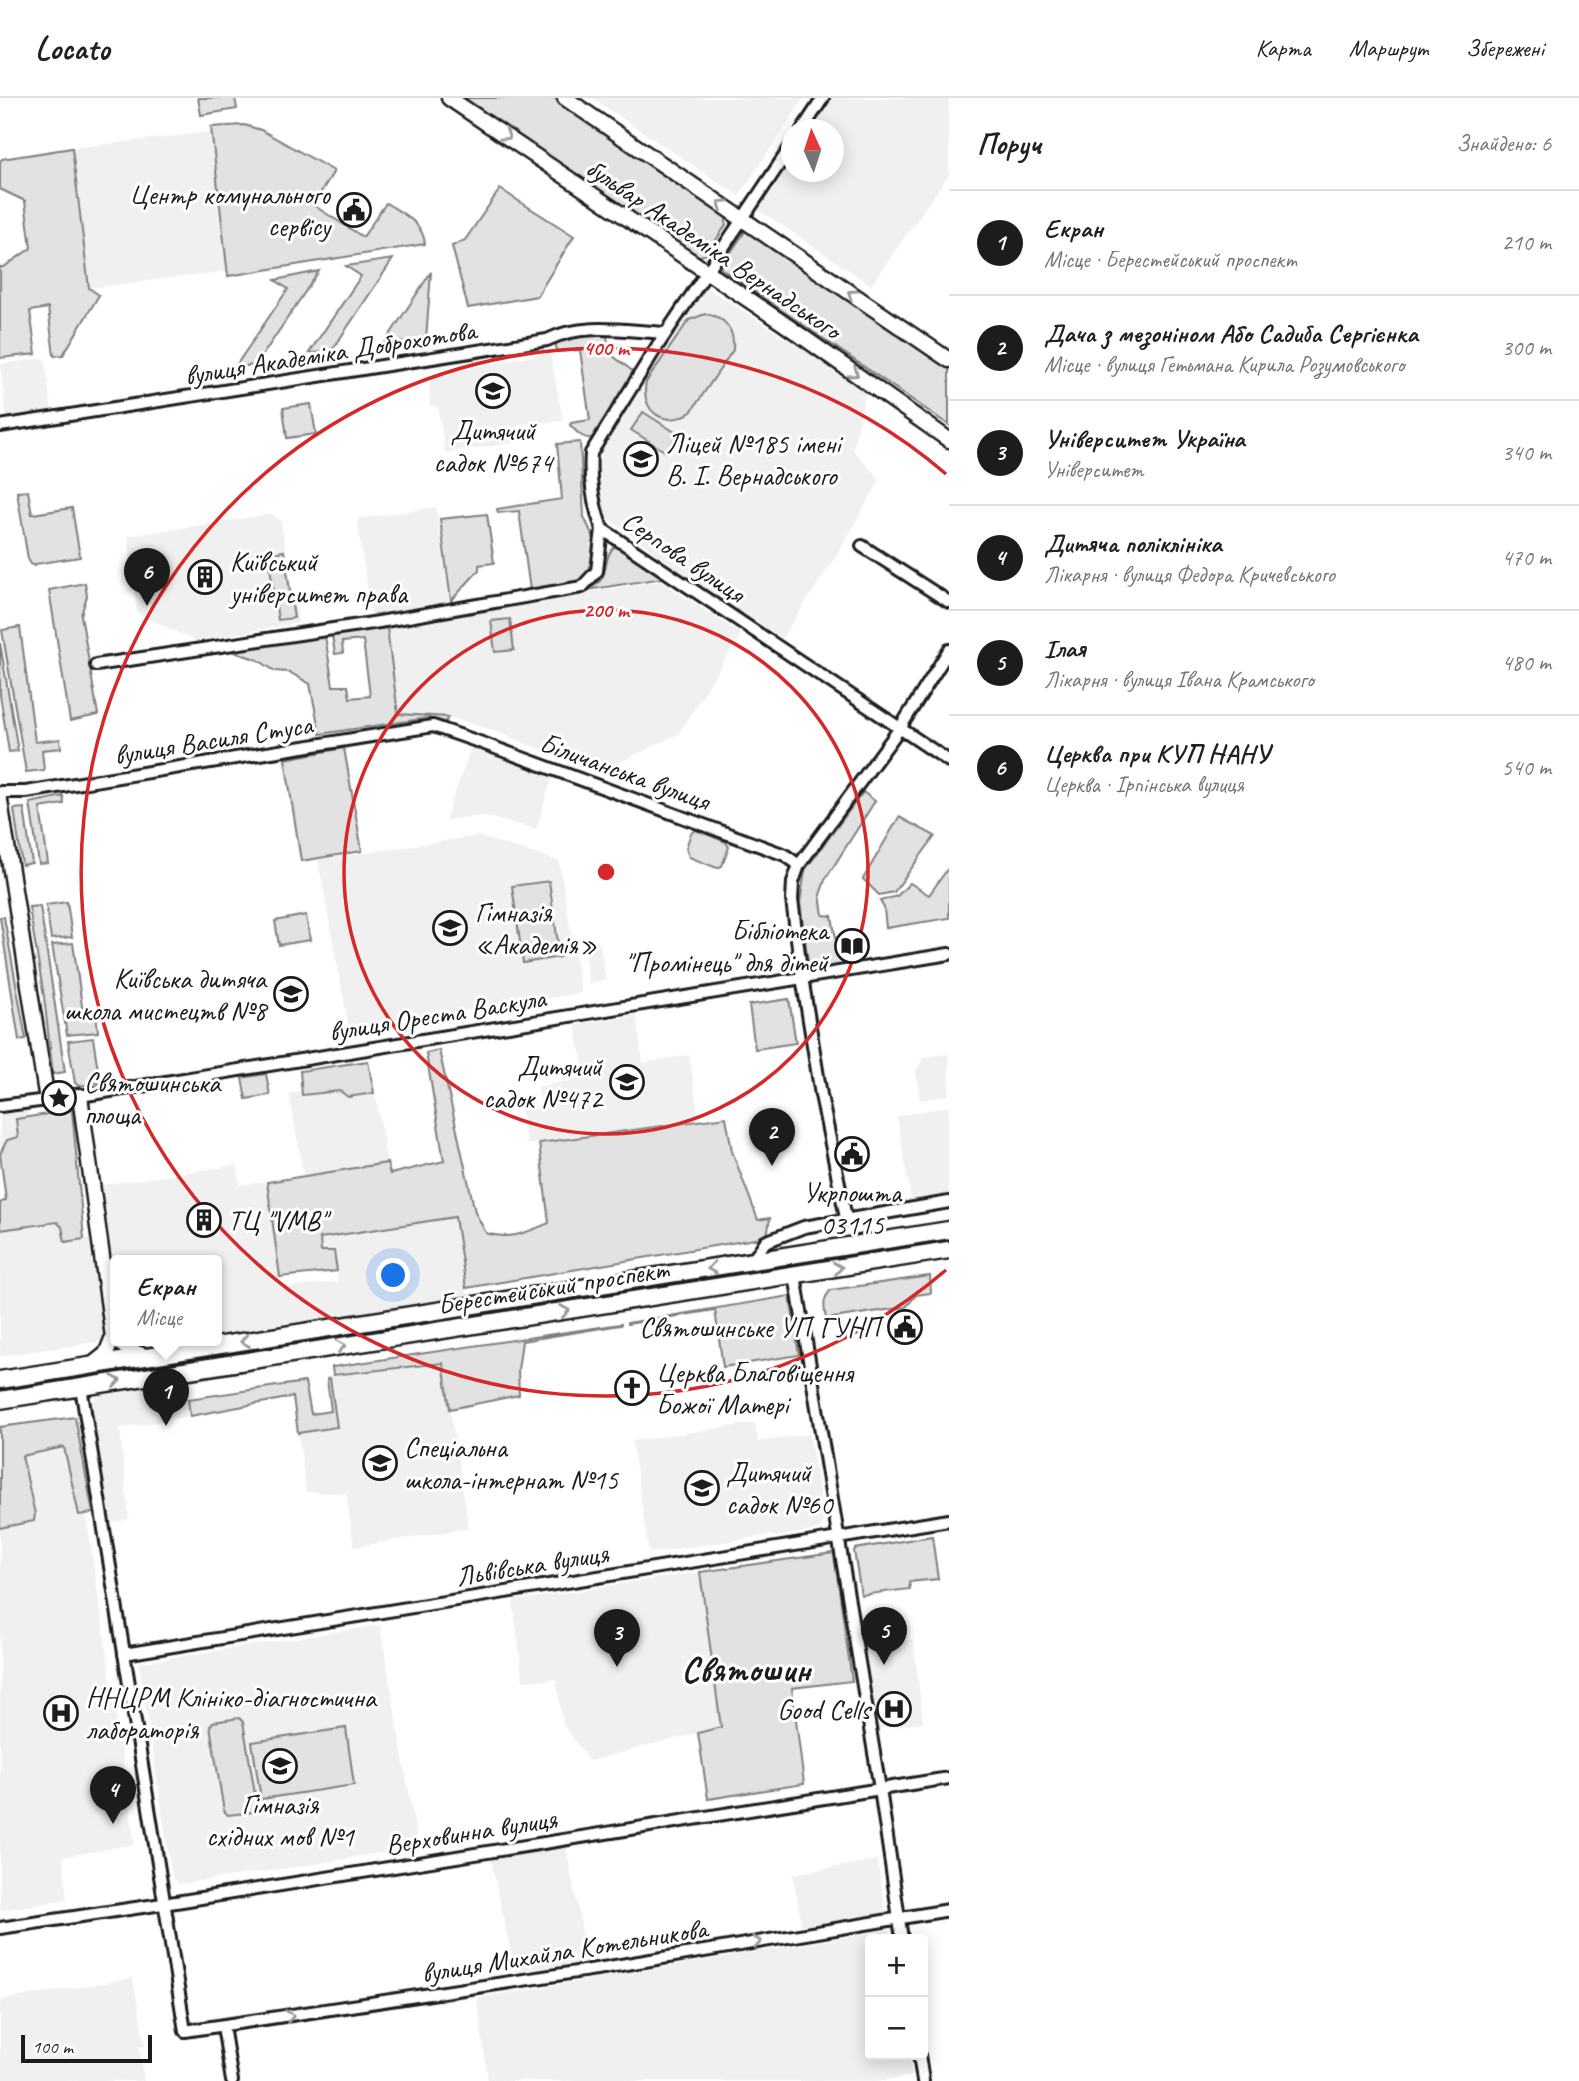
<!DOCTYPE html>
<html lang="uk">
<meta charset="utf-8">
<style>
body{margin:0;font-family:Caveat,sans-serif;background:#f6f6f6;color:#202124}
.controls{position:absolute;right:21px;bottom:21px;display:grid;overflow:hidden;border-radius:7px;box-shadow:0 4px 18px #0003}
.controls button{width:63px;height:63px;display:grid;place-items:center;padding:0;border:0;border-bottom:2px solid #e0e0e0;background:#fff;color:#202124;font:35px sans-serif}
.compass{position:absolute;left:781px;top:21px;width:63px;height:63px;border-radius:50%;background:#fff;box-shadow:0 4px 18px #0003;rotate:357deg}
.scale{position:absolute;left:21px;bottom:18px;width:131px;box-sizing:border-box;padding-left:7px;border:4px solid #1c1c1c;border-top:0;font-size:19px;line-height:24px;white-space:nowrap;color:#1c1c1c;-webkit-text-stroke:5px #fff;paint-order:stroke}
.you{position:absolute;left:394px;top:1178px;width:24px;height:24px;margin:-18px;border:5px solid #fff;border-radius:50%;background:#1a73e8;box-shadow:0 0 0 10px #1a73e833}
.badge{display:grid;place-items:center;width:46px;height:46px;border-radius:50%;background:#1c1c1c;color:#fff;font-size:23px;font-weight:700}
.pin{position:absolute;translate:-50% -58px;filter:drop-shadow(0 2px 4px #0008)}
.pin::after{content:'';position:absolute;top:37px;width:24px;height:21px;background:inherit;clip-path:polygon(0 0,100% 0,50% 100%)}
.popup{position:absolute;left:110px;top:1157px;width:112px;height:91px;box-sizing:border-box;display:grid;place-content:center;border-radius:7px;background:#fff;filter:drop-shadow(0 2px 5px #0005);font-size:23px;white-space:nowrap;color:#757577}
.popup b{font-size:26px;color:#202124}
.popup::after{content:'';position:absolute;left:50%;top:100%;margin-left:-14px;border:14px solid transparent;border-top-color:#fff}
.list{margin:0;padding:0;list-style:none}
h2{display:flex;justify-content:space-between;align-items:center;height:91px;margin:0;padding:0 28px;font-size:30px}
h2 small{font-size:23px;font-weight:400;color:#757577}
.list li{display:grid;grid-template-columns:46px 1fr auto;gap:21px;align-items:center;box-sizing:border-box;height:105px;padding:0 28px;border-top:2px solid #e0e0e0}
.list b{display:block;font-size:26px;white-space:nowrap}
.list p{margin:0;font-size:23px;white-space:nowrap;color:#757577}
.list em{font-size:23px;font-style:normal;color:#757577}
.map{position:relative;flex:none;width:949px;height:1983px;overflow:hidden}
header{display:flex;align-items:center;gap:42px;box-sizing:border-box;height:98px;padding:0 35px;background:#fff;border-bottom:2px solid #e0e0e0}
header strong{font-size:33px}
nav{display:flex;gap:38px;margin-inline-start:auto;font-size:24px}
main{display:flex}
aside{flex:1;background:#fff}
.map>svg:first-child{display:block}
.built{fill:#f0f0f0}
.green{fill:#e2e2e2;stroke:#7f7f7f;stroke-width:2}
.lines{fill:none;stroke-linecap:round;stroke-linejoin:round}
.street-casing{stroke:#1c1c1c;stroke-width:16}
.secondary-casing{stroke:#1c1c1c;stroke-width:19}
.primary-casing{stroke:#1c1c1c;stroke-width:21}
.street{stroke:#fff;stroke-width:10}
.secondary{stroke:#fff;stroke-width:14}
.primary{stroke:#fff;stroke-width:16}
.oneway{stroke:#999}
.ring{fill:none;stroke:#d62828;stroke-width:3.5}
.labels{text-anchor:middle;stroke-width:6;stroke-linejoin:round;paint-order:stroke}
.poi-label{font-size:28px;fill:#1c1c1c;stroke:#fff;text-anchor:start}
.street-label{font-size:28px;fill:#1c1c1c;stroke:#fff}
.district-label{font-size:35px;font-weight:bold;fill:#1c1c1c;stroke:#fff}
.centre{fill:#d62828;stroke:#fff;stroke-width:3.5}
.ring-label{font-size:21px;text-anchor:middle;font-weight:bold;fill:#d62828;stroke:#fff;stroke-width:6;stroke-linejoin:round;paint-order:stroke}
</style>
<header>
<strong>Locato</strong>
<nav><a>Карта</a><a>Маршрут</a><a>Збережені</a></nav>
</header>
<main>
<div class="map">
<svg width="949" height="1983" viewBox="0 0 949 1983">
<rect width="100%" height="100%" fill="#fff"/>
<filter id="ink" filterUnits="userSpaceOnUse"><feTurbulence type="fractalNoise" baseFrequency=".0143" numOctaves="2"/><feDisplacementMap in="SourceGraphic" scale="14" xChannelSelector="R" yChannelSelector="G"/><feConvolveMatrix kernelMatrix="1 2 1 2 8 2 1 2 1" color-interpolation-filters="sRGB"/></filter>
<g filter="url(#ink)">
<g class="built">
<path d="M592,0H804L739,98Z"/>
<path d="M832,0H949V76L871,187L757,111L791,60L792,74H834V32L811,31Z"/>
<path d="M211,34L228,173L89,190L72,50Z"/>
<path d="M706,189L866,292L853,352L880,382L835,460L782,540L682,475L605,418L598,407L596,373L597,356Z"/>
<path d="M550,254L563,323L518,326L520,344L445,355L438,308H430L429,278Z"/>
<path d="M45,260L52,316L7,323L0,266Z"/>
<path d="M436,409L450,508L408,515L406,511L371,517L357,421Z"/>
<path d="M272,416L281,423L298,525L195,543L137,515L128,438Z"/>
<path d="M661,483L741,536L678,636L600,674L486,630L448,619L398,616L387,530L405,527L418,520Z"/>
<path d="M471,650L552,680L536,731L482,718L445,722Z"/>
<path d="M477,738L559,763L581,895L349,931L318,762Z"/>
<path d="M600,845L606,882L589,885L583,848Z"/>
<path d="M636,917L643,965L689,957L699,1022L527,1047L521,1012L541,1009L538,989L585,979L575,927Z"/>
<path d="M949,956V997L920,1002L916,972L924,959Z"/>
<path d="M373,981L387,1065L304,1079L289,995Z"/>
<path d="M949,1008V1101L912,1107L897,1018Z"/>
<path d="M28,1009L29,1019L16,1021L18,1039L0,1056V1012Z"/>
<path d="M237,1067L240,1087L267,1084L281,1190L338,1184L334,1153H320L319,1140L455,1119L467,1197L217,1241V1162H115V1222L96,1088Z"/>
<path d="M57,1124L62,1129L65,1144L94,1139L105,1212V1233L103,1243L0,1258V1132Z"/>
<path d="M443,1265L469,1430L354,1449L346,1395L306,1394L298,1335L337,1329L330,1277Z"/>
<path d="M185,1281L190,1318L120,1330L129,1421L109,1426L89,1308L96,1299L106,1294Z"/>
<path d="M755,1325L758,1344L809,1336L824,1421L819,1432L773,1439L771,1437L649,1455L632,1343Z"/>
<path d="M71,1342L87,1422L135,1746L63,1759L67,1802L0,1812V1354Z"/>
<path d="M700,1474L721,1629L589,1663L563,1626L556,1581L523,1583L513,1503Z"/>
<path d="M380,1527L418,1748L310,1767L179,1786L172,1779L139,1565Z"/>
<path d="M913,1541L923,1624L876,1632L862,1550L881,1545Z"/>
<path d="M566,1749L588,1863L515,1874L491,1762Z"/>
<path d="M877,1762L886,1814L884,1817L802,1829L793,1776Z"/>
<path d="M889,1832L891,1841H870V1957H909L912,1978L876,1983H488L477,1900Z"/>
<path d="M133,1880L145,1947L139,1948L144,1983H0V1902Z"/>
</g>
<g class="green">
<path d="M198,0H235L237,11L201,17Z"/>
<path d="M460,0H557L726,113V127L707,156L694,160Z"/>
<path d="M244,27L261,32L334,73L313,107L363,139L386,105C403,116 423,124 425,146L228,178L211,29Z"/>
<path d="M72,50L89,190L99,197L63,257L54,258L48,210L30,213L36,256L0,260V169H4L31,150L25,103L0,91V64L2,61Z"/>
<path d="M500,91L574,138L537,198L468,210L452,148L465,142Z"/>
<path d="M748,129L949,267V327L720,170Z"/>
<path d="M393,161L331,254L309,255L361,178L346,168Z"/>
<path d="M319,173L256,267L235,269L288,191L275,182Z"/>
<path d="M431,174L426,242L384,246Z"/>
<path d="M705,216C725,218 735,232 733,252L691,314C665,331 640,314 646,284L689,222Z"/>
<path d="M595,236L607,238L609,255L635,275L592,340C583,342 576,333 570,327L571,325L590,322L580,252L557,254L555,242L568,238Z"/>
<path d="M311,306L316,336L287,340L283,310Z"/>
<path d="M643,314L678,336L666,354L631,332Z"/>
<path d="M580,344L584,419L597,447L596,467L581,486L530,492L519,413L498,415L497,411L562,401L557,346Z"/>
<path d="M28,393L32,416L72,410L80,459L35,466V468L31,466L28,461L17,394Z"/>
<path d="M487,416L494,465L479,467V472L451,503L440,421Z"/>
<path d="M616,447L622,449L669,479L587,492C614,481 599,461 616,447Z"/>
<path d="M284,453L294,520L278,522L268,456Z"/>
<path d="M85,485L87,498L81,517L98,617L70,623L49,492Z"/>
<path d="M510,521L514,552L495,554L491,523Z"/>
<path d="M20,529L35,644L60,641L61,650L42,652L44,672L26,674L2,532Z"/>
<path d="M387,530L398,616L448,619L446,624L428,620L320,636L310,586L289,574L275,573L258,562L217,548L325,538L333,588H348L350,600L370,598L363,542L342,544L343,555L335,556L332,537Z"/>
<path d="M0,545L18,653L9,654L0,597Z"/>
<path d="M344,650L362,753L301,763L285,661Z"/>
<path d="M863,694L875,703L825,782L820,797L823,817L832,818L836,841L845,840L849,866L809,872L800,805L805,772Z"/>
<path d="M63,698L64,706L40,710L48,765L39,766L30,705Z"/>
<path d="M24,710L32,765L22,767L14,711Z"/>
<path d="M899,719L935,738L894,794L879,797L863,781Z"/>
<path d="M696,732L726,744L729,749L722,768L717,770L689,759L686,750L691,735Z"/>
<path d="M949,769V820L886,830L884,810L880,803L897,798L910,785L929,797Z"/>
<path d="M549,783L560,859L523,865L512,788Z"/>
<path d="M67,804L72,839L51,841L46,807Z"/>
<path d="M40,808L65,974L53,976L44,899L29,809Z"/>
<path d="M306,817L310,842L279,847L275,823Z"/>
<path d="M0,819H4L26,941L19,942Z"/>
<path d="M73,845L83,915L96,914L98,934L67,937L52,847Z"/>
<path d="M789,901L796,945L755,951L749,907Z"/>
<path d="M93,940L98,972L103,977L104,984L79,988L75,985L68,943Z"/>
<path d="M439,952L475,1114L486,1135C509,1143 528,1134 549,1125L539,1045L726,1019L732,1053L758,1122L770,1120L767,1139L466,1190L455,1119L320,1140L321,1153H334L337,1173L280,1179L267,1084L387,1065L390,1076L444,1063L426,955Z"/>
<path d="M368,963L374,995L348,999L340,993L302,997L300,973Z"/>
<path d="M266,976L270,997L246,1001L242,980Z"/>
<path d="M72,1012L84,1141L65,1144L62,1129L57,1124L0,1132V1105L6,1102L0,1056L7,1042L18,1039L16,1021Z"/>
<path d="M930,1178L931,1195L916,1197L906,1209L826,1221C824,1209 822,1201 831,1192Z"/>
<path d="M790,1198L799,1257L723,1269L715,1212L627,1226V1225Z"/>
<path d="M621,1226V1227L522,1243L518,1272L519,1297L450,1311L443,1265L333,1277L332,1269Z"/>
<path d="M330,1280L337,1329L298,1335L293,1299L190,1318L188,1301L305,1284L311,1316L331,1313L327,1281Z"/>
<path d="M75,1319L93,1415L79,1417L64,1349L22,1358L35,1416L34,1423L0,1430V1329Z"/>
<path d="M932,1438L938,1481L909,1484L910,1491L861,1497L854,1453L855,1451Z"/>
<path d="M834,1455L852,1583L792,1590L804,1686L708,1701L698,1635L721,1629L700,1474Z"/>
<path d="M239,1620L243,1624L257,1708L253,1714L228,1717L224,1713L210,1628L213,1624Z"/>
<path d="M346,1630L354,1687L261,1701L252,1644Z"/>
</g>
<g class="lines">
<g class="street-casing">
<g id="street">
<path d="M802,32L823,0"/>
<path d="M792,47L656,250L591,355C589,382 593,406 602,431L949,663"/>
<path d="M0,328L547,242C582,224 627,233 665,235"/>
<path d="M862,448L949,504"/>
<path d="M96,567L379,524L582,489L597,473L602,431"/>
<path d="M0,694H26L75,686L433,628L482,645L785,757L799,767"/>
<path d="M80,998L949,856"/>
<path d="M0,1008L47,1002"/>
<path d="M846,1120L821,997L802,879L792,802L793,784L799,767L900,630L949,552"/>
<path d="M752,1164L765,1144L804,1129L949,1104"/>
<path d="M795,1177L880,1691L902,1841"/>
<path d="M81,1289L185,1933L603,1870L949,1812"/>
<path d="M124,1556L949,1422"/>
<path d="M0,1830L176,1804L949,1680"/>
<path d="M223,1928L232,1983"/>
<path d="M919,1957L923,1983"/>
</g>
</g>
<g class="secondary-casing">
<g id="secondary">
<path d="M449,0L783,225L949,342"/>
<path d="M565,0L949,262"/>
<path d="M0,703L47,1002L80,998L113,1239L106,1256L91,1268"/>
<path d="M116,1242L129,1252L148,1259"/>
</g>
</g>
<g class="primary-casing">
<g id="primary">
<path d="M0,1282L949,1132"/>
<path d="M0,1302L949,1152"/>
</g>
</g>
<use href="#street" class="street"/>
<use href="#secondary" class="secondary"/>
<use href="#primary" class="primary"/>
</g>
<defs><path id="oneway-chevron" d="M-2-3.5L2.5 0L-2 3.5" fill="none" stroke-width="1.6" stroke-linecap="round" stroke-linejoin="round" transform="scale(1.75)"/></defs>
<g class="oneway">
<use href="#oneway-chevron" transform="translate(506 38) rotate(34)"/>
<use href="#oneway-chevron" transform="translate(722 106) rotate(-146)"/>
<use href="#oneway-chevron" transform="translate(852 196) rotate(-145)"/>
<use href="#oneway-chevron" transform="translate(854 275) rotate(35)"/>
<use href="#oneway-chevron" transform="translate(712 1170) rotate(171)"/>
<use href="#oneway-chevron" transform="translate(838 1170) rotate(-9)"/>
<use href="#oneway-chevron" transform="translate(565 1213) rotate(-9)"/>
<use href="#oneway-chevron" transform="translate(245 1243) rotate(170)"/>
<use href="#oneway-chevron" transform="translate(341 1248) rotate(-9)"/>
<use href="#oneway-chevron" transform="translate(116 1283) rotate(-9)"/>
<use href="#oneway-chevron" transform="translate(757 1844) rotate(-9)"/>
<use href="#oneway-chevron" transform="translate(290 1918) rotate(-9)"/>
</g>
</g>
<g class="ring">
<circle cx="606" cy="774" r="262"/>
<path d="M946 1172A524 524 0 1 1 946 376"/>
</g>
<defs>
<g id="civic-ring" transform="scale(1.75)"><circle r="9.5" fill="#fff" stroke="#1c1c1c" stroke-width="1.5"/><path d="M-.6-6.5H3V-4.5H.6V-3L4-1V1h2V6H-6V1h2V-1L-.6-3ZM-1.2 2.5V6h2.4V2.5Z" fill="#1c1c1c"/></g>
<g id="school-ring" transform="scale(1.75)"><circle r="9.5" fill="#fff" stroke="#1c1c1c" stroke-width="1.5"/><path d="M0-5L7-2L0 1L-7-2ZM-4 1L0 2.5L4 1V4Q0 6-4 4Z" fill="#1c1c1c"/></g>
<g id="building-ring" transform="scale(1.75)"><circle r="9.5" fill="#fff" stroke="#1c1c1c" stroke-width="1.5"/><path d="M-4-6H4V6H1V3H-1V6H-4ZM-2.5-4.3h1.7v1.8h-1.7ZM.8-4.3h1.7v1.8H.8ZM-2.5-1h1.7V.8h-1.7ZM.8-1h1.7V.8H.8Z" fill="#1c1c1c"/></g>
<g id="library-ring" transform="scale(1.75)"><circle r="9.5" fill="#fff" stroke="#1c1c1c" stroke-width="1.5"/><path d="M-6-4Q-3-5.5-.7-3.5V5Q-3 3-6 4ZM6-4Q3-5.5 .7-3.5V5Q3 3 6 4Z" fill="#1c1c1c"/></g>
<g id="sight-ring" transform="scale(1.75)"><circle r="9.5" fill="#fff" stroke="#1c1c1c" stroke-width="1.5"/><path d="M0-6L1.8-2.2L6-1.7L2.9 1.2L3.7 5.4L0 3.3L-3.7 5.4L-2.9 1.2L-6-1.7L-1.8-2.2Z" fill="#1c1c1c"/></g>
<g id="church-ring" transform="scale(1.75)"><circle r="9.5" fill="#fff" stroke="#1c1c1c" stroke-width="1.5"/><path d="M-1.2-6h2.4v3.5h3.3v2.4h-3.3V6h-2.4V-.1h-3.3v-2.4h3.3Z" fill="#1c1c1c"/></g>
<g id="hospital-ring" transform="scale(1.75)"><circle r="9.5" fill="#fff" stroke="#1c1c1c" stroke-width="1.5"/><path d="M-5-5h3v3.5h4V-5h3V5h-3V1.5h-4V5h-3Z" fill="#1c1c1c"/></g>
</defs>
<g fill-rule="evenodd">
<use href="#civic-ring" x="354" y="112"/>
<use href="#school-ring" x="493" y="293"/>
<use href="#school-ring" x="641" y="361"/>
<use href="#building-ring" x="205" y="479"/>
<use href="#school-ring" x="450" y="830"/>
<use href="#library-ring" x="852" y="848"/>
<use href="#school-ring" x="291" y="896"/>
<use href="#school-ring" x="627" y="984"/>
<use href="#sight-ring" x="59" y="1000"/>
<use href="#civic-ring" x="852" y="1056"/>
<use href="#building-ring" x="204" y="1122"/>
<use href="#civic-ring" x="905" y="1229"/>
<use href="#church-ring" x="632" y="1290"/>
<use href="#school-ring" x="380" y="1365"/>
<use href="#school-ring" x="702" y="1390"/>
<use href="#hospital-ring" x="894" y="1611"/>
<use href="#hospital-ring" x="61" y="1615"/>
<use href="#school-ring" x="280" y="1668"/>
</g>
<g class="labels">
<g class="poi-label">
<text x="330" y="106" text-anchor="end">Центр комунального<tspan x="330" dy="32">сервісу</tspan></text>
<text x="493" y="342" text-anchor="middle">Дитячий<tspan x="493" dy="32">садок №674</tspan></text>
<text x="666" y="355">Ліцей №185 імені<tspan x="666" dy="32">В. І. Вернадського</tspan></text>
<text x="230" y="473">Київський<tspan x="230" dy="32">університет права</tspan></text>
<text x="475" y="824">Гімназія<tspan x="475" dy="32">«Академія»</tspan></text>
<text x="828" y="842" text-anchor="end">Бібліотека<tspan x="828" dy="32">"Промінець" для дітей</tspan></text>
<text x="266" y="890" text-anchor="end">Київська дитяча<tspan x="266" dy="32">школа мистецтв №8</tspan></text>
<text x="602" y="978" text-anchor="end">Дитячий<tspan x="602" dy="32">садок №472</tspan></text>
<text x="84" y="994">Святошинська<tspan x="84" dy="32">площа</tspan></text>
<text x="852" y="1104" text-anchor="middle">Укрпошта<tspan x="852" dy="32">03115</tspan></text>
<text x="228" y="1132">ТЦ "VMB"</text>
<text x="880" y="1239" text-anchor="end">Святошинське УП ГУНП</text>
<text x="656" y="1284">Церква Благовіщення<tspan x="656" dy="32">Божої Матері</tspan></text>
<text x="404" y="1359">Спеціальна<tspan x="404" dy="32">школа-інтернат №15</tspan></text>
<text x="726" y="1384">Дитячий<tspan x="726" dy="32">садок №60</tspan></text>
<text x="86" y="1609">ННЦРМ Клініко-діагностична<tspan x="86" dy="32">лабораторія</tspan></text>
<text x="870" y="1621" text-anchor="end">Good Cells</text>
<text x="280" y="1716" text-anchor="middle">Гімназія<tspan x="280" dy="32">східних мов №1</tspan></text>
</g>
<g class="street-label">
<text transform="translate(714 150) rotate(34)" y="10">бульвар Академіка Вернадського</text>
<text transform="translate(330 254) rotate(-9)" y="10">вулиця Академіка Доброхотова</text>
<text transform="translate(684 458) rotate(34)" y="10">Серпова вулиця</text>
<text transform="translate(213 641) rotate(-9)" y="10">вулиця Василя Стуса</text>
<text transform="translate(625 673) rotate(20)" y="10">Біличанська вулиця</text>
<text transform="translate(437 916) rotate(-9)" y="10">вулиця Ореста Васкула</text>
<text transform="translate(553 1188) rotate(-9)" y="10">Берестейський проспект</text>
<text transform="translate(532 1466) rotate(-9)" y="10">Львівська вулиця</text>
<text transform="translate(471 1733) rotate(-9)" y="10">Верховинна вулиця</text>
<text transform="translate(564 1852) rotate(-9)" y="10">вулиця Михайла Котельникова</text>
</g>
<g class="district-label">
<text x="746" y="1583">Святошин</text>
</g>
</g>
<circle cx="606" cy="774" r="10" class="centre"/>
<g class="ring-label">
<text x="606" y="257">400 m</text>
<text x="606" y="519">200 m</text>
</g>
</svg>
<div class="controls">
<button>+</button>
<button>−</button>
</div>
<svg class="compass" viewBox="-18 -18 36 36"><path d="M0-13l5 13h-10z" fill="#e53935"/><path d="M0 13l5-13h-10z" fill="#757577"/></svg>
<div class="scale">100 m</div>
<div class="you"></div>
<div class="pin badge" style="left:166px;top:1328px">1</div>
<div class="popup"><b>Екран</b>Місце</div>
<div class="pin badge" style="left:772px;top:1068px">2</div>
<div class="pin badge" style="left:617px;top:1569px">3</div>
<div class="pin badge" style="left:113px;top:1726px">4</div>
<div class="pin badge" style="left:884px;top:1567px">5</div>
<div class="pin badge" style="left:147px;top:508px">6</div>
</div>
<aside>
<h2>Поруч<small>Знайдено: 6</small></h2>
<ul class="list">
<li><span class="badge">1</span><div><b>Екран</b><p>Місце · Берестейський проспект</p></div><em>210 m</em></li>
<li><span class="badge">2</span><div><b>Дача з мезоніном Або Садиба Сергієнка</b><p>Місце · вулиця Гетьмана Кирила Розумовського</p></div><em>300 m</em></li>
<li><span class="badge">3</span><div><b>Університет Україна</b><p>Університет</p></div><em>340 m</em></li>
<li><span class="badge">4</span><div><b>Дитяча поліклініка</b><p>Лікарня · вулиця Федора Кричевського</p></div><em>470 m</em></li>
<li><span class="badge">5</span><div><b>Ілая</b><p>Лікарня · вулиця Івана Крамського</p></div><em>480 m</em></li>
<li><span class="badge">6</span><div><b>Церква при КУП НАНУ</b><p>Церква · Ірпінська вулиця</p></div><em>540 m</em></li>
</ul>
</aside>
</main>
